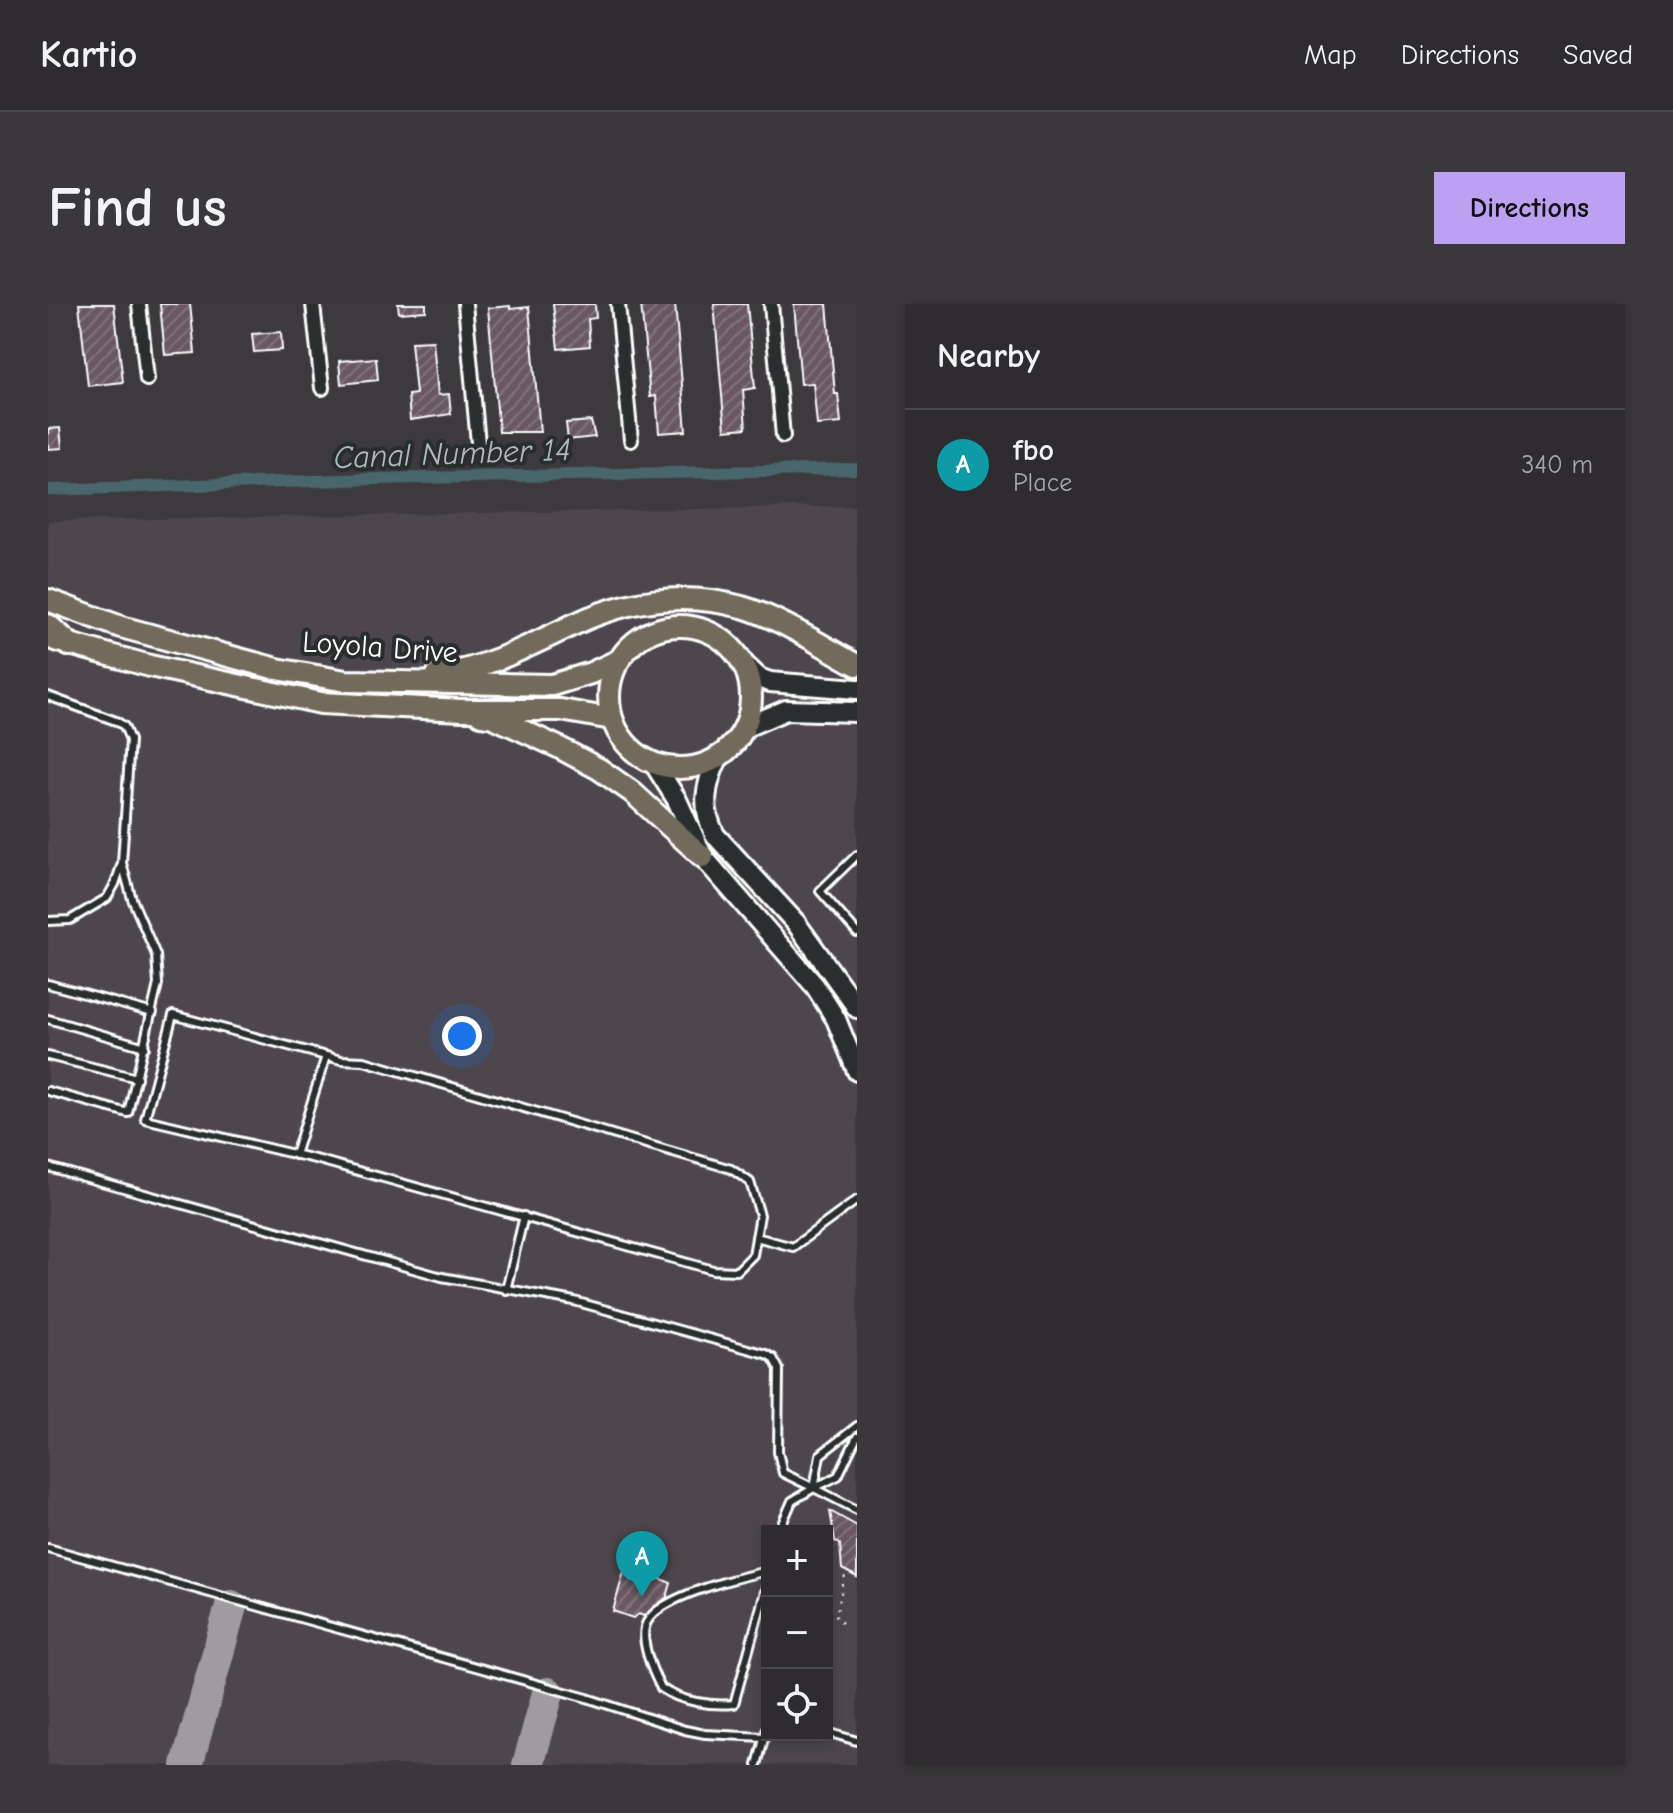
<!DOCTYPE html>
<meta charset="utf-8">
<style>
body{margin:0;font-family:"Comic Neue",sans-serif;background:#3a383a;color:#f1f3f6}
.controls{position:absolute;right:24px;bottom:24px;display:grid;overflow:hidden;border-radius:0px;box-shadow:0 4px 12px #0003}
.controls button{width:72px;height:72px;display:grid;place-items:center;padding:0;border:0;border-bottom:2px solid #49484a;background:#2e2c2e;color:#f1f3f6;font:40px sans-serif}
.you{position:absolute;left:414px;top:732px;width:28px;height:28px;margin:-20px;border:6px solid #fff;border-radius:50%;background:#1a73e8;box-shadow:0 0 0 12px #1a73e833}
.badge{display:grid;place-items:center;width:52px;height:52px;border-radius:50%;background:#bca0f2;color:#fff;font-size:26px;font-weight:700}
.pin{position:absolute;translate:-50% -66px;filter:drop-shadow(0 2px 4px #0008)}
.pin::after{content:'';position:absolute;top:42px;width:28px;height:24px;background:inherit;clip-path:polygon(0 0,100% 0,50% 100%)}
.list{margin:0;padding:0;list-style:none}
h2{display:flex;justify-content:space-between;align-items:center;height:104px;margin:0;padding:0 32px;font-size:34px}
h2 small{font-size:26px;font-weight:400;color:#a7a7aa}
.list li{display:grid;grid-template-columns:52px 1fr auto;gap:24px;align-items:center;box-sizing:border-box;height:112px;padding:0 32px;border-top:2px solid #49484a}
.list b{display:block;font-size:30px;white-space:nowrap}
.list p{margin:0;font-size:26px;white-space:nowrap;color:#a7a7aa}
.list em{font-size:26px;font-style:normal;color:#a7a7aa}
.icon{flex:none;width:44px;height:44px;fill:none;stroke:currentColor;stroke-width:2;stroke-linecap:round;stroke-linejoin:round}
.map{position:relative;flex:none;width:809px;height:1461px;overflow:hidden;border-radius:0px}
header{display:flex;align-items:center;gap:48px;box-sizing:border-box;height:112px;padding:0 40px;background:#2e2c2e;border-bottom:2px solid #49484a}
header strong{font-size:38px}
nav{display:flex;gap:44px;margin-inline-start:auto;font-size:28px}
.intro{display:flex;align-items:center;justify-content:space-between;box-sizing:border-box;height:192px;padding:0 48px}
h1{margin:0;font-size:56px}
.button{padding:20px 36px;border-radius:0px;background:#bca0f2;color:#111;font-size:28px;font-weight:700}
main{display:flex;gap:48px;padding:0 48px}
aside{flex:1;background:#2e2c2e;border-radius:0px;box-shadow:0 4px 12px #0003}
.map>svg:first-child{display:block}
.built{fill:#4e474d;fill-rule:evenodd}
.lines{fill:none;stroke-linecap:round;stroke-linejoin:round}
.canal{stroke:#49666d;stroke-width:12}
.taxiway{stroke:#9e9c9e;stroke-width:32}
.building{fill:url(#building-hatch);stroke:#fff;stroke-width:2}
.lane-casing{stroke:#fff;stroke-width:12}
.street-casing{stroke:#fff;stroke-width:18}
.secondary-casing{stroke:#fff;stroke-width:24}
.primary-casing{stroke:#fff;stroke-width:26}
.highway-casing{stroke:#fff;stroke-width:28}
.path{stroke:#fff;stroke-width:2;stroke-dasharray:2 6;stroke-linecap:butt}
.lane{stroke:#2a2d2e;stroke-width:6}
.street{stroke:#2a2d2e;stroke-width:12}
.secondary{stroke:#2a2d2e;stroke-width:18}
.primary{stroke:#726b5a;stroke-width:20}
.highway{stroke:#726b5a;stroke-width:22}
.labels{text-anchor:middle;stroke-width:8;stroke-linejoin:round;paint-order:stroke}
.street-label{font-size:30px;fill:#fff;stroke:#2a2d2e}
.water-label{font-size:32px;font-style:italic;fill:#adbabd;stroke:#2a2d2e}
</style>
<header>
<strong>Kartio</strong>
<nav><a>Map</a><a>Directions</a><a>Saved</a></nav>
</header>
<div class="intro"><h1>Find us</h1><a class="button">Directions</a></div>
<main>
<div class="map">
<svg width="809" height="1461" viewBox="0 0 809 1461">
<defs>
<pattern id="building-hatch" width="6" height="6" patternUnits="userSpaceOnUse" patternTransform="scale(2)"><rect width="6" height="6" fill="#695963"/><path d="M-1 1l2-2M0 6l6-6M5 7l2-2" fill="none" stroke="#80727a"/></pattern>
</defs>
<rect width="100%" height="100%" fill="#3d3a3e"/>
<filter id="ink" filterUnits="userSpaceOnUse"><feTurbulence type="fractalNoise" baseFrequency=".0125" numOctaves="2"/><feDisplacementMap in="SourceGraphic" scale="16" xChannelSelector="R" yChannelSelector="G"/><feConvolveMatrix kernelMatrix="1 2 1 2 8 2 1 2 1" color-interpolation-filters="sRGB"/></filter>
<g filter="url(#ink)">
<path class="built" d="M809,202V1461H0V217ZM719,1227H779V1431H719Z"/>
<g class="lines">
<path class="canal" d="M0,186L325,175L809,165"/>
<g class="taxiway">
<path d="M139,1461L183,1302"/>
<path d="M480,1461L500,1389"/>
</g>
</g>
<g class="building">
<path d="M31,0H66L75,78L40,82Z"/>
<path d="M112,0H142L147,49L117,51Z"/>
<path d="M350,0H378V7L351,9Z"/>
<path d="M505,0H547L548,14L540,15L542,42L510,45Z"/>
<path d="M593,0H627L638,127L611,129L608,92L602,93Z"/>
<path d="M666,0H699L707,84L695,86L698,124L677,126Z"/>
<path d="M746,0H779L787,90H790L793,119L769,121L765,79L753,80Z"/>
<path d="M462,2V5L481,3L492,128H451L440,4Z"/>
<path d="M233,28L234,46L206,48L204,30Z"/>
<path d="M385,37L390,91L401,90L403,110L362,116L360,91L368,90L363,38Z"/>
<path d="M328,54L330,76L293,80L291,57Z"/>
<path d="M543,117L547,133L520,136L518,119Z"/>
<path d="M12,124L14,144L0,145V125Z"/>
<path d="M782,1207L809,1222V1273L794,1265L792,1240L787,1237Z"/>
<path d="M578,1260L613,1270V1275L623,1279L619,1293L596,1312L591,1310L585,1314L565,1307Z"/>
</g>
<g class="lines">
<g class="lane-casing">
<g id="lane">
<path d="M0,392L68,417L76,422L82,436L74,559L67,580L59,594L22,616L0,617"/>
<path d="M809,551L772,587L809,629"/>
<path d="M0,680L105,709"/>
<path d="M125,711L293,756L316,757L683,865L702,878L712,911L705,951L689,967L665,966L271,856L97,815Z"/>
<path d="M0,715L97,743"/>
<path d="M0,752L89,774"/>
<path d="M0,787L80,809L110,680L108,651L84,595L74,559"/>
<path d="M247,851L278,752"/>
<path d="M0,863L394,973L526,997L718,1050L725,1054L731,1065L730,1148L735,1169L766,1184L744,1197L731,1227"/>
<path d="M708,933L745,943L809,896"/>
<path d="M458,986L476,912"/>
<path d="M766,1184L772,1151L809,1122"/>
<path d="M766,1184L790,1172L809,1133"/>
<path d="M766,1184L809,1206"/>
<path d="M0,1244L539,1394L637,1426L657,1430L716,1433"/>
<path d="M719,1267C692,1273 612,1292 599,1318C590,1334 605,1369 613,1384C633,1398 663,1402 686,1400L719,1280"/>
<path d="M779,1428L809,1437"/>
<path d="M709,1461L719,1424"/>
</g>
</g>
<g class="street-casing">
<g id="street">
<path d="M91,0L99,75"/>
<path d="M265,0L274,84"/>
<path d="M417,0L430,139"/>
<path d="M570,0L583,136"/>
<path d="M723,0L735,132"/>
</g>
</g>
<g class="secondary-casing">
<g id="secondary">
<path d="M696,360L711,374L722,378L809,385"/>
<path d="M698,423L738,406L809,408"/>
<path d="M670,454C657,481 653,504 667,531L748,619L809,704"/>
<path d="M607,461L629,496L655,553L767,682L788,715L809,767"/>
</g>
</g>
<g class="primary-casing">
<g id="primary">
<path d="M0,296L73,323L229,365L298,377L504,381L543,369L571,356"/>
<circle cx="632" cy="393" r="71"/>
<path d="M7,336L102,362L273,399L414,406H513L564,415"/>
<path d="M389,371C439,365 482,341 527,320C580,295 637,288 694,303C732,314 774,342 809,361"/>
<path d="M433,411L445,413L510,443L551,465L584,488L655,553"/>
</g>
</g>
<g class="highway-casing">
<path id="highway" d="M0,322L21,340"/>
</g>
<path class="path" d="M794,1319L788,1312L798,1267"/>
<use href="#lane" class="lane"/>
<use href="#street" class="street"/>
<use href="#secondary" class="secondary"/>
<use href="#primary" class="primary"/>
<use href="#highway" class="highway"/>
</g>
</g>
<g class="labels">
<g class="street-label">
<text transform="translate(332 343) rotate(4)" y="10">Loyola Drive</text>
</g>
<g class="water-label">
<text transform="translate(404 149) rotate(-2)" y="11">Canal Number 14</text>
</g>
</g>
</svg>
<div class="controls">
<button>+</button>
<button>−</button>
<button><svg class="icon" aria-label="locate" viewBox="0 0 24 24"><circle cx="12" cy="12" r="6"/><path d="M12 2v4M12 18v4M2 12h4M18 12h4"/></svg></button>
</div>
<div class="you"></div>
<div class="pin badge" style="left:594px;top:1293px;background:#0f9aa8">A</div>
</div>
<aside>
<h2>Nearby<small></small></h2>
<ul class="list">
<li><span class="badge" style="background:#0f9aa8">A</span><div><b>fbo</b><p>Place</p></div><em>340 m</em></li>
</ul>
</aside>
</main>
